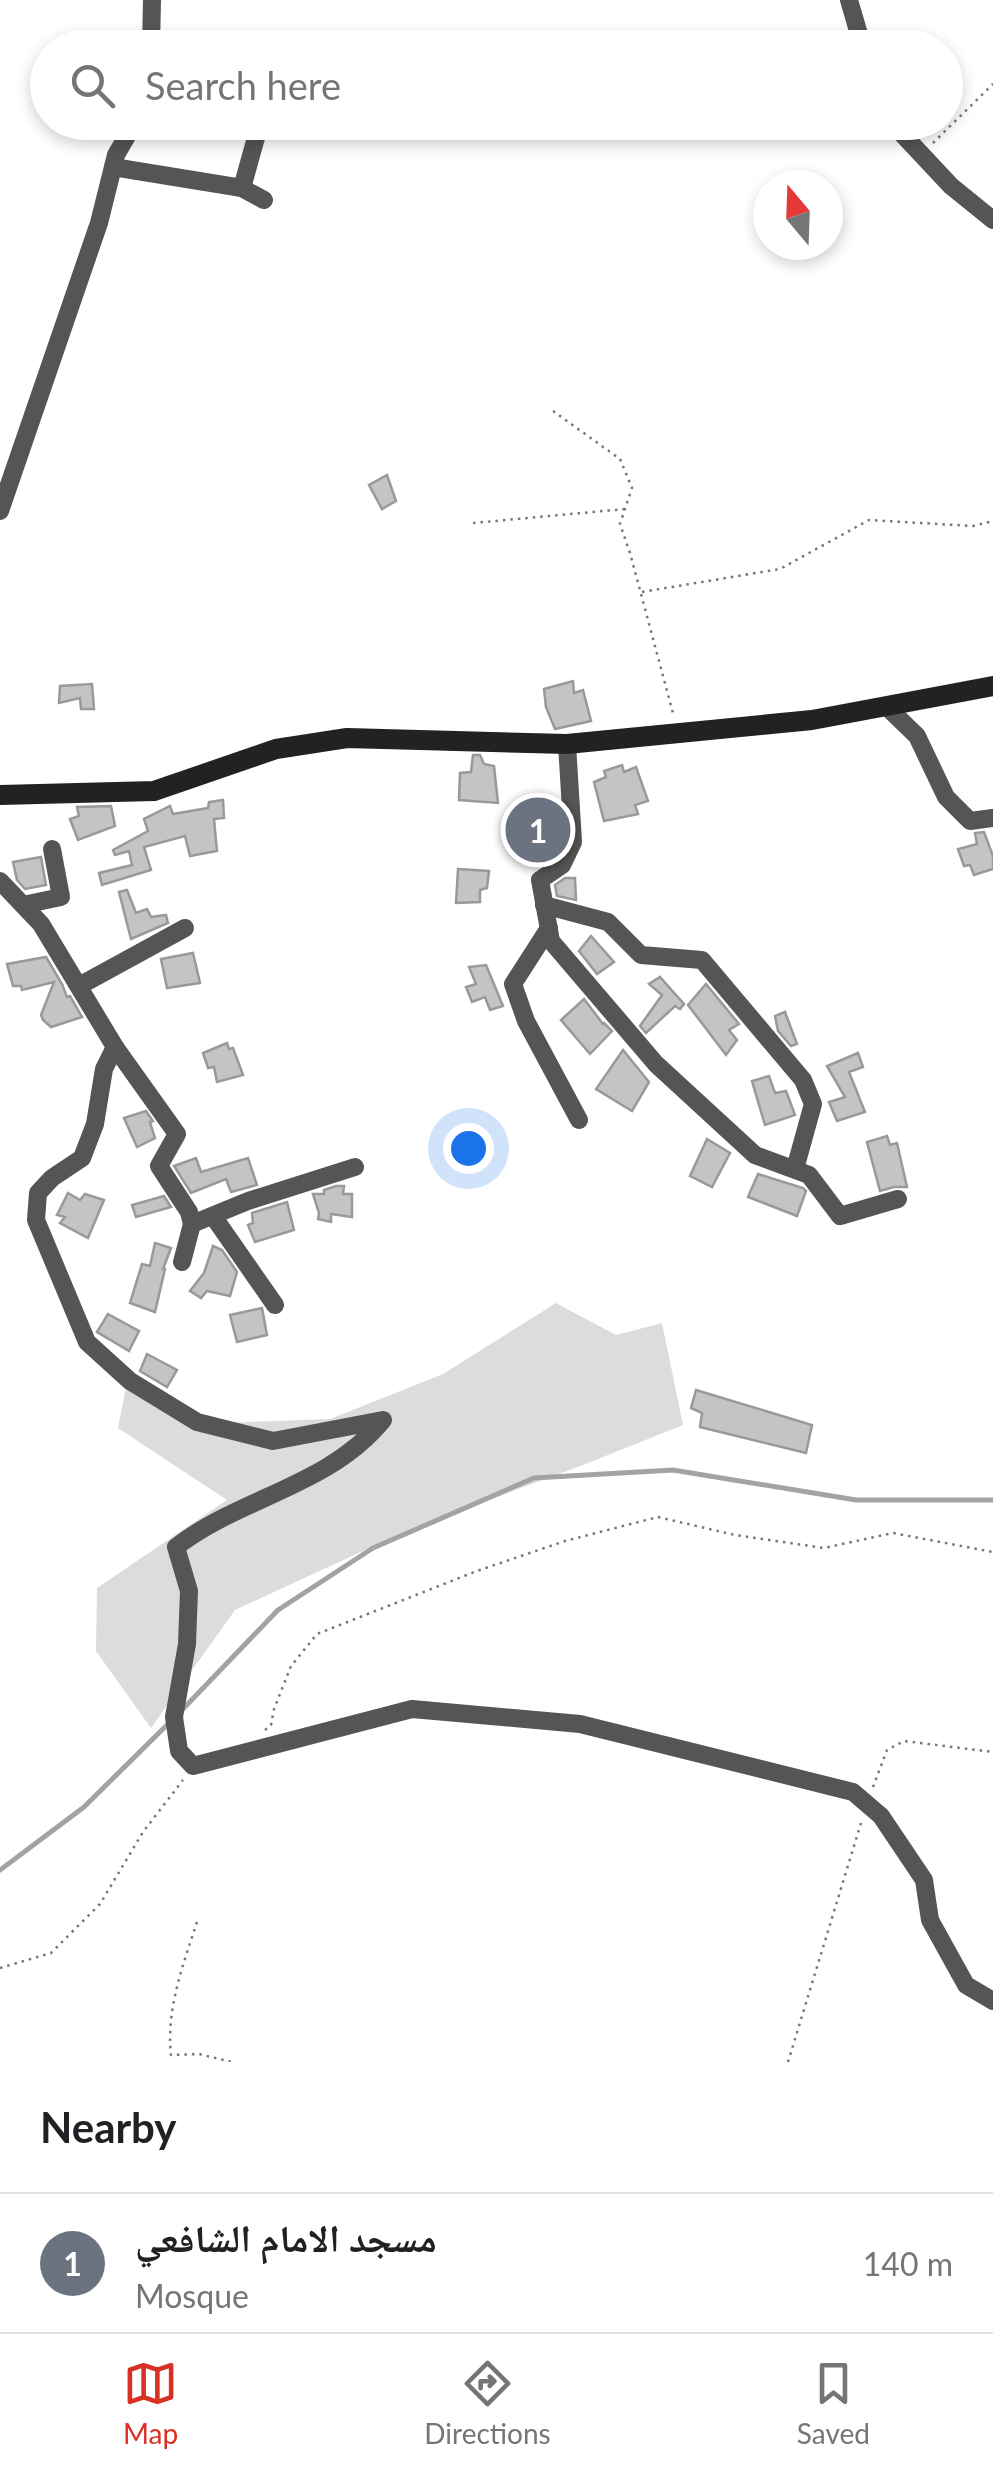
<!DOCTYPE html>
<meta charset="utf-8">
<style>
body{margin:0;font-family:Lato,"Noto Naskh Arabic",sans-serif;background:#f6f6f6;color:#202124}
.compass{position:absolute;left:753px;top:170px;width:90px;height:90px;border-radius:50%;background:#fff;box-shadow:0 5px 15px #0003;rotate:341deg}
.you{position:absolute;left:468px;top:1148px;width:35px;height:35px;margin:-25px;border:8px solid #fff;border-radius:50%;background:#1a73e8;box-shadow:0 0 0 15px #1a73e833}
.badge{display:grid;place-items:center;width:65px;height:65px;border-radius:50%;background:#d93025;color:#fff;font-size:32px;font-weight:700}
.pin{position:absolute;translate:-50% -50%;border:5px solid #fff;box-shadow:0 2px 10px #0006}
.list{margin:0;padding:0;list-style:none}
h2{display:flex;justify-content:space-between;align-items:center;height:130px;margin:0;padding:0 40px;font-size:42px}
h2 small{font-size:32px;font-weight:400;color:#757577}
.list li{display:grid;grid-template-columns:65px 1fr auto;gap:30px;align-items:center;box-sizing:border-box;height:140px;padding:0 40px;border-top:2px solid #e0e0e0}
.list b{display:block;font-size:38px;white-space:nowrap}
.list p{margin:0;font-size:32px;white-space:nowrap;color:#757577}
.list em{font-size:32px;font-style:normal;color:#757577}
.icon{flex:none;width:55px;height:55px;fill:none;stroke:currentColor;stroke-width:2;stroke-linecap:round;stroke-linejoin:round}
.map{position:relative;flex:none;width:993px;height:2062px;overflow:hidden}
.search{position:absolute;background:#fff;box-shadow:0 5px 15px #0003;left:30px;right:30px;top:30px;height:110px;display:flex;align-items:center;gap:25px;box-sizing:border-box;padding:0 35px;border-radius:55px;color:#757577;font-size:38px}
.sheet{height:270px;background:#fff}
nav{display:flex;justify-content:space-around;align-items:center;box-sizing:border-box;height:140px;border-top:2px solid #e0e0e0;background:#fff;font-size:28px;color:#757577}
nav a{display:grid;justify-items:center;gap:5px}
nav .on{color:#d93025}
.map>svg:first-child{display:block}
.green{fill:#dcdcdc}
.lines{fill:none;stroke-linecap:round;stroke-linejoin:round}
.stream{stroke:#a3a3a3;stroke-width:5}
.building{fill:#c4c4c4;stroke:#999;stroke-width:2.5}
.path{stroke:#777;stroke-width:2.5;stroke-dasharray:2.5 5;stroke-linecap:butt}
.street{stroke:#555;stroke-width:18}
.secondary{stroke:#222;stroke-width:20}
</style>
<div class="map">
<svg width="993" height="2062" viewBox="0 0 993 2062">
<rect width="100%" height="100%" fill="#fff"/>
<path class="green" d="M556,1303L616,1335L662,1323L683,1425L583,1465L415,1527L235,1610L151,1728L96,1651L97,1588L227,1500L118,1428L126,1387L220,1423L330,1419L443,1374Z"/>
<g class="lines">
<g class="stream">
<path d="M182,1710L278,1610L373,1548L534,1478L673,1470L856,1500H993"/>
<path d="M0,1870L84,1807L171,1721"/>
</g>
</g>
<g class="building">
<path d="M387,475L396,501L382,509L369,485Z"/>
<path d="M573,681L574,693L583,690L591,721L555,729L546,707L544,689Z"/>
<path d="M92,684L94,709H81L80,698L59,703L60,686Z"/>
<path d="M473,755H480L484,764L494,766L498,803L459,800L460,773L471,772Z"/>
<path d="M622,765L624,772L636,767L648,801L635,805L638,814L604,821L594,782L606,777L604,771Z"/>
<path d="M541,796L547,801L549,810L558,814L560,840L555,851L548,857L517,855L516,814L531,811L530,801Z"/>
<path d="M223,800L224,818L214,819L217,851L190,856L185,836L144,847L151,870L102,885L99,873L132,865L129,851L115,855L113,850L148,831L144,819L170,806L173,814L208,808L209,802Z"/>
<path d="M111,806L115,826L78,840L70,819L79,816L77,807Z"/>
<path d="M984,832L993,856V869L974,875L970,865L964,866L958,849L977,844L975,833Z"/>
<path d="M41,857L46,885L25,889L17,880L13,862Z"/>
<path d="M458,869L489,871L487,888L480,890V902L456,903Z"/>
<path d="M565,878H575L576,900L557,896L555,885Z"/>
<path d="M127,890L136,913L147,909L151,917L166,915L168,923L131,939L119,892Z"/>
<path d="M591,936L614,962L597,974L579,951Z"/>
<path d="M193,953L200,983L167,988L161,959Z"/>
<path d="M46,957L62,984L67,997L70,996L82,1017L51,1027L43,1020L41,1015L54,982L22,990L21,986H13L7,964Z"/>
<path d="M486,965L503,1006L490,1010L485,997L472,1002L466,987L476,984L469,967Z"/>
<path d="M660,977L684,1004L680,1009L675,1006L646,1033L640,1026L662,995L649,984Z"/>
<path d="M706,984L739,1024L729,1030L737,1040L726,1055L688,1005Z"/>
<path d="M584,999L603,1024L604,1023L612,1031L590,1054L561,1020Z"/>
<path d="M785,1012L797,1044L791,1046L778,1031L775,1016Z"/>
<path d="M227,1043L229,1049L233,1048L243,1075L217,1082L214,1067L208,1068L203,1053Z"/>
<path d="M623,1050L649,1082L632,1111L596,1089Z"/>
<path d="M858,1053L863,1067L849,1072L865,1112L837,1121L829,1102L845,1097L827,1066Z"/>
<path d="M769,1076L775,1093L786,1091L795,1115L765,1125L752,1081Z"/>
<path d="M146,1111L153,1121L150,1122L155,1138L137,1147L124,1118Z"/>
<path d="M887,1136L890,1145L897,1143L907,1187H894L880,1191L867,1142Z"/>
<path d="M707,1139L730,1153L712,1187L690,1176Z"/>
<path d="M196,1158L201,1172L248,1158L257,1185L231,1192L226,1179L191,1193L174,1166Z"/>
<path d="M758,1174L803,1188L806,1191L797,1216L748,1197Z"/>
<path d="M336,1186H344L343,1194H352V1217L331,1214V1222L318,1219L319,1213L313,1194H324V1190Z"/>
<path d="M68,1193L80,1200L85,1194L104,1200L88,1238L60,1223L65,1217L57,1215Z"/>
<path d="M164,1196L171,1207L136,1217L132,1205Z"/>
<path d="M287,1202L294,1230L255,1242L248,1225L253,1223L252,1213Z"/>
<path d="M155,1243L171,1248L163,1269H165L155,1312L130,1303L142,1264L150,1266Z"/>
<path d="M213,1246L222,1250L237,1272L230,1296L207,1291L201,1298L190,1291L204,1273Z"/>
<path d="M262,1308L267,1335L237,1342L230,1315Z"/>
<path d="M108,1314L139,1331L129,1351L97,1332Z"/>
<path d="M147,1354L177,1370L167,1387L140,1371Z"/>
<path d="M696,1390L812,1425L806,1453L700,1427L702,1413L691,1408Z"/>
</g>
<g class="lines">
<g class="path">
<path d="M933,143L993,84"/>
<path d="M553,411L620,459L632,488L620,524L630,553L674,717"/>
<path d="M473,523L625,509"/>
<path d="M642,592L780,569L869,520L973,526L993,521"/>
<path d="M265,1730L271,1725L274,1709L291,1666L317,1634L477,1571L565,1541L658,1517L735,1535L824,1548L893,1533L993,1552"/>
<path d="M873,1787L887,1750L904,1741L993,1752"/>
<path d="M197,1922C183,1965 166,2009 171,2055L199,2054L232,2062"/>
<path d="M0,1968L51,1953L100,1904L143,1832L183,1780"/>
<path d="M788,2062L861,1823"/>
</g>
<g class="street">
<path d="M849,0L863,48"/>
<path d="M151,48L152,0"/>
<path d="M891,122L951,186L993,220"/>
<path d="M113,167L242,188L264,200"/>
<path d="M242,188L257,134L271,122"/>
<path d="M0,511L99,223L116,155L135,122"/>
<path d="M887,707L917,736L946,797L970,821L993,818"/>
<path d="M567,744L573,842L562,865L540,880L551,941L656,1064L755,1155L809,1175L840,1216L898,1199"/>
<path d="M0,881L41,924L115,1047L104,1069L95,1124L82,1158L52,1178L38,1193L36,1220L87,1342L130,1381L197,1422L273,1441L383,1420C328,1487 240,1497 176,1547L189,1591L187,1644L174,1717L179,1751L193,1766L412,1709L580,1724L853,1792L881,1816L924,1880L930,1920L966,1985L993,2001"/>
<path d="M23,905L61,897L52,849"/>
<path d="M544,905L608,922L641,955L702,960L803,1080L813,1104L795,1169"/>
<path d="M549,928L513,984L526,1021L579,1120"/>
<path d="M79,986L185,928"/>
<path d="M115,1047L177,1134L159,1166L189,1212L192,1224L182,1262"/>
<path d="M213,1216L275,1305"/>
<path d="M192,1224L248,1201L355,1167"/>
</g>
<path class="secondary" d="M0,795L154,791L276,749L347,738L567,744L812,720L993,686"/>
</g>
</svg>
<svg class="compass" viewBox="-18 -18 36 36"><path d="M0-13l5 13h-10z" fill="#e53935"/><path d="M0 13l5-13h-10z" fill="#757577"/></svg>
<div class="you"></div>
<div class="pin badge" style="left:538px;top:830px;background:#6b7280">1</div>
<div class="search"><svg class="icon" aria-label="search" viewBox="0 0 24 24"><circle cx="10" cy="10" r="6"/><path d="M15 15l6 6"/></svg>Search here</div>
</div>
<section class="sheet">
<h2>Nearby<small></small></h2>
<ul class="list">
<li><span class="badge" style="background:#6b7280">1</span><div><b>مسجد الامام الشافعي</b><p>Mosque</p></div><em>140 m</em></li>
</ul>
</section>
<nav>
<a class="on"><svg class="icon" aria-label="map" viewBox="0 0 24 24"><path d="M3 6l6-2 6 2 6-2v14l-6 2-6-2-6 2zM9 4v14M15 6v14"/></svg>Map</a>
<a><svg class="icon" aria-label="directions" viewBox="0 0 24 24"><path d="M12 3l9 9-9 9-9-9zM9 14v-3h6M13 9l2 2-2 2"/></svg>Directions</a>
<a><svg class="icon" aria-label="saved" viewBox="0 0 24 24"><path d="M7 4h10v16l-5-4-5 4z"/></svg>Saved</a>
</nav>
